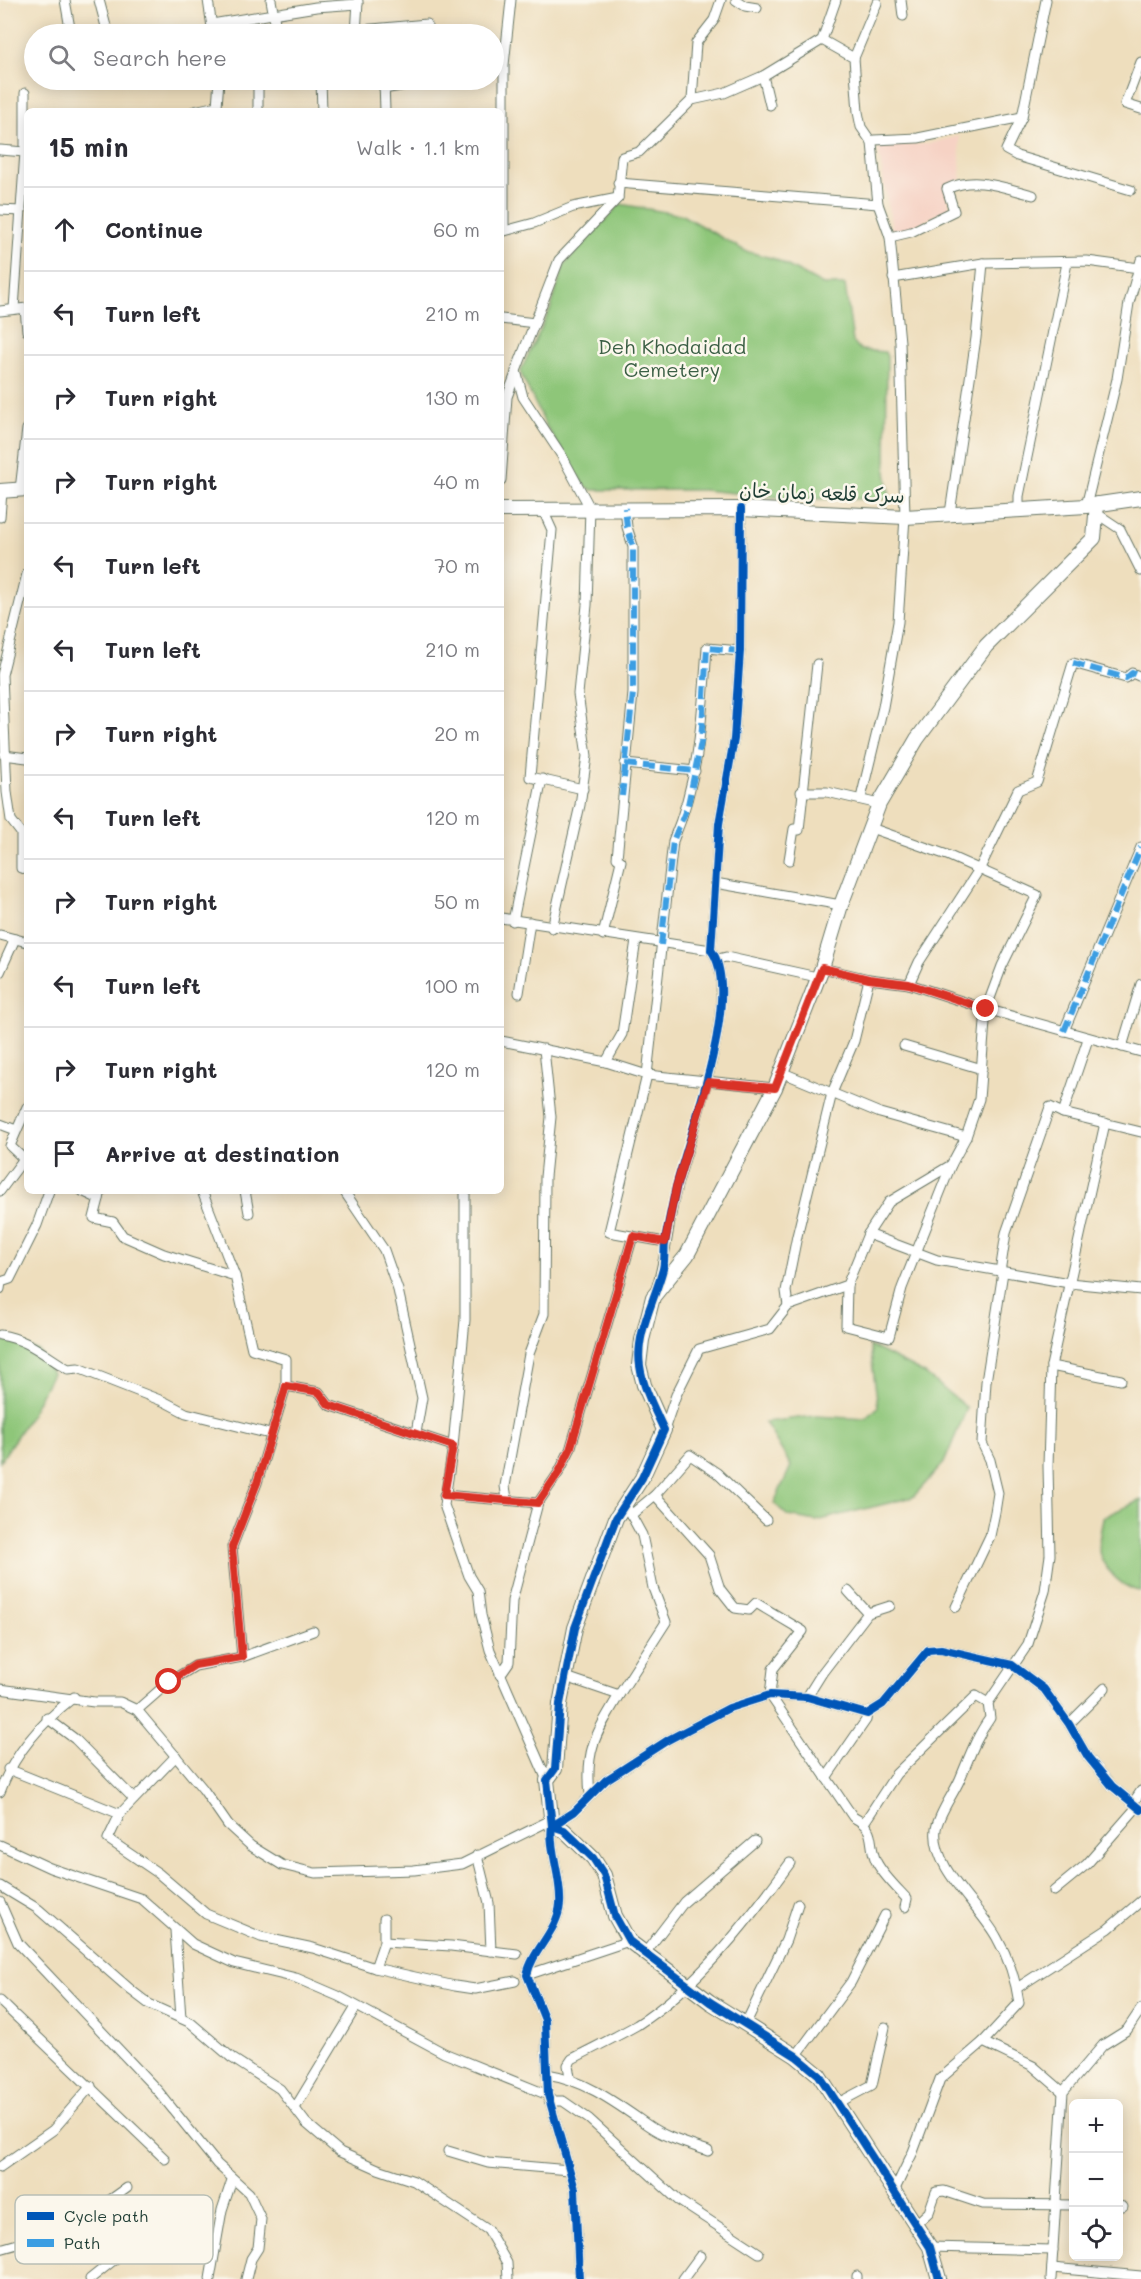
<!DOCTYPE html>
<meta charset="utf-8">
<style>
body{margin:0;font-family:Mali,"Playpen Sans Arabic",sans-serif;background:#f7f7f7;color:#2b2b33}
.controls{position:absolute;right:18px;bottom:18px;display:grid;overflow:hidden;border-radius:9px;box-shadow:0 3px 15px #0003}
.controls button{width:54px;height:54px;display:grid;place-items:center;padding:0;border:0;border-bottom:2px solid #e1e1e2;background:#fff;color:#2b2b33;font:30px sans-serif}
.stop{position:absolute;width:18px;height:18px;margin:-14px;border:4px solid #d93025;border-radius:50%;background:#fff}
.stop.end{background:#d93025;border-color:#fff;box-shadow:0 2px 6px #0008}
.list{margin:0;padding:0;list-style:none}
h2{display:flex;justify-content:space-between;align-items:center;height:78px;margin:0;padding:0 24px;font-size:26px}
h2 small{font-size:20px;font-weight:400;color:#7c7c81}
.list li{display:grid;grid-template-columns:39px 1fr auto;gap:18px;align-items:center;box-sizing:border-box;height:84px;padding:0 24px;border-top:2px solid #e1e1e2}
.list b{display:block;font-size:22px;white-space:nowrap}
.list em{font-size:20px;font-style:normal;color:#7c7c81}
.icon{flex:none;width:33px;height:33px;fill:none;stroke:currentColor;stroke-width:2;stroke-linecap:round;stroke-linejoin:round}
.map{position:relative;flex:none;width:1141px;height:2279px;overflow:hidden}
.search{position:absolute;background:#fff;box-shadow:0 3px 15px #0003;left:24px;top:24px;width:480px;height:66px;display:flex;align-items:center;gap:15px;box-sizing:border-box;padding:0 21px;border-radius:33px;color:#7c7c81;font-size:22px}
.panel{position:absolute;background:#fff;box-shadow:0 3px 15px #0003;left:24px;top:108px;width:480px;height:1086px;border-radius:9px}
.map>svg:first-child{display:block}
.built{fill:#f6d2c4}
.green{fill:#8ec679;stroke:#568256;stroke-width:1.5}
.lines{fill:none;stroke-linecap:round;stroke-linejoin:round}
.street-casing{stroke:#677564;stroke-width:11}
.secondary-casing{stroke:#677564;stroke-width:16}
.street{stroke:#fff;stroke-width:9}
.secondary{stroke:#fff;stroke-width:14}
.quiet{stroke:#3c9ee2;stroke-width:6;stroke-dasharray:12 6;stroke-linecap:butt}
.cycleway-casing{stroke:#fbf7ec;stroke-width:11}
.cycleway{stroke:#0057b8;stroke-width:8}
.route{stroke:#d93025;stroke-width:8}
.labels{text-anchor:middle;stroke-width:5;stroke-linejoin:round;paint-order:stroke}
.park-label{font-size:20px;fill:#3b5f45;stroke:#fbf7ec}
.street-label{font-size:20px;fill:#1f3d34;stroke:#fbf7ec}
.key{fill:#fbf7ec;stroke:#b9bfb5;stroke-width:1.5}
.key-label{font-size:16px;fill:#1f3d34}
</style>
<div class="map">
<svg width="1141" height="2279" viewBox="0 0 1141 2279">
<rect width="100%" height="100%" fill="#fbf7ec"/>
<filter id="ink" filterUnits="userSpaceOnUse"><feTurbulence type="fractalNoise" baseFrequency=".0167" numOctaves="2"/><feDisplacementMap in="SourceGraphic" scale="12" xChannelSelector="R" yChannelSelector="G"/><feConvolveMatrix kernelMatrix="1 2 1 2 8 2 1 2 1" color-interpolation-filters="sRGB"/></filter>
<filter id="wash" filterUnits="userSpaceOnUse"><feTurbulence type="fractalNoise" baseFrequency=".008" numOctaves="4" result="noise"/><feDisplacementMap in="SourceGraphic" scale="24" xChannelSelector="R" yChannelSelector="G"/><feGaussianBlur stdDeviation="1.35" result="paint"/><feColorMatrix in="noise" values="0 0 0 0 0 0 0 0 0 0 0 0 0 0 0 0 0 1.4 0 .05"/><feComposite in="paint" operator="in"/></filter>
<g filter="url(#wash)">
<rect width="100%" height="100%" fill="#eedebd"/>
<path class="built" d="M959,136L961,179L946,189L950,210L940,212L908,231L893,235L878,148L881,146L927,144Z"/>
<g class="green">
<path d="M620,204L682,215L745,251L775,259L823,285H845L853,342L861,350L885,352L887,357L886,472L890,499H796L703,490H592L584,485L546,426L520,372L551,308L564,265Z"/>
<path d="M0,1339L39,1351L52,1373L31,1414L0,1462Z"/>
<path d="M870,1346L925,1374L967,1408L944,1463L913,1497L816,1521L788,1516L774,1503L791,1466L765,1422L815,1416L866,1419L878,1407Z"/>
<path d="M1141,1500V1591C1125,1590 1105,1571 1100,1555C1096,1545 1102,1528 1103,1517Z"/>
</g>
</g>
<g filter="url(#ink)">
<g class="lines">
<g class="street-casing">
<g id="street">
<path d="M65,0L71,34"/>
<path d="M99,0L108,34"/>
<path d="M208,0L213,34"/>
<path d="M271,0L277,34"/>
<path d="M736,0L745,6L757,8"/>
<path d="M901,0L903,16"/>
<path d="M1046,0L1022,117L1006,150L1017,156L1131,190"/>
<path d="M212,24L316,7L358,4"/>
<path d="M317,34L427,24"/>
<path d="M356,34L358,1"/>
<path d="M822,40L854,58L858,112L861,127L872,143L878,204L890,237L900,342L905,517L898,622L883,707L861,798"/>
<path d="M854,58L877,3"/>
<path d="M1141,62L1125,104L1141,109"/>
<path d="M763,76L770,105"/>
<path d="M321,80L322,111"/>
<path d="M384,80L385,111"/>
<path d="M384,89L433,80"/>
<path d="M692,100L696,43L714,20L721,0"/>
<path d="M194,111L217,106L219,80"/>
<path d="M258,111V80"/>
<path d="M872,143L874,140L918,138L1022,117"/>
<path d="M0,150L25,152"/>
<path d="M618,183L878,204"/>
<path d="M0,210L21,211"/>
<path d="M504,231V65L511,0"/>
<path d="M501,232L534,223L573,207L618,198"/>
<path d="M890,237L911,232L954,211L947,189C975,175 1004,188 1033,195"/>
<path d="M893,278L983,263L1087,261L1139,268"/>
<path d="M14,309L25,152V93"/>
<path d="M25,309L27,331"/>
<path d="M0,311L27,308"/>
<path d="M501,319L535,323"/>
<path d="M501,480L507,397L516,373"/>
<path d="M20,490L27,429"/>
<path d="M1086,506L1117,379L1129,303L1141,260"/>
<path d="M542,508L552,530L530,777L583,789"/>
<path d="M1019,510V496L1067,263"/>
<path d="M950,513L976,338L983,263"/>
<path d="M1096,513L1120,529L1141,571"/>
<path d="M0,517L2,492"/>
<path d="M27,574L2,675L7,792L11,820L21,833V868L27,869"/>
<path d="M4,755L27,758"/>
<path d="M625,764L695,771"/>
<path d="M801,792H827L879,804"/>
<path d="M789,860L794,829L799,830L817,664"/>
<path d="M715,883L841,905"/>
<path d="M501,918L711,950"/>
<path d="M513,921L542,779"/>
<path d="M552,928L580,805L587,756L578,694L587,605L590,508L562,456L523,397L516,371L559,260L618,198L622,157L639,152L692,100L724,93L763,76L822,40L836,0"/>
<path d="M0,935L27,942"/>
<path d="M603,935L621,861L617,858L633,693V546L627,527L625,508"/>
<path d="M718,959L726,957L817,977"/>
<path d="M822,968L869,979L909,984L986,1009L1141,1052"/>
<path d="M0,972L15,939"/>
<path d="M909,984L919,962L980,868L1018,790L1037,782L1073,663L1126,678L1132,673L1141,677"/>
<path d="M519,993L530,922"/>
<path d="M1064,1031L1141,847"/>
<path d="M1088,1039L1063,1113L1141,1132"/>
<path d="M501,1041L606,1062L647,1075L775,1088"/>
<path d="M904,1046L982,1069"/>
<path d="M1122,1047L1141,984"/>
<path d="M606,1062L622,1034L636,940"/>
<path d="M781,1072L880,1113L966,1137"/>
<path d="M27,1107L10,1146L27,1162"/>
<path d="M0,1124L16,1130"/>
<path d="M0,1191L23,1160"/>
<path d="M82,1191L99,1199"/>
<path d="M101,1191L94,1218L113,1222L123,1236L164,1254L235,1276"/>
<path d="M202,1191L235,1276L252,1349L286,1359V1386L257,1483L232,1547L242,1657"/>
<path d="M245,1191L249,1213"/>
<path d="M344,1191L384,1250L398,1290L422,1398L416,1433"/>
<path d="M465,1191V1320L453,1446L444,1505L469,1576L478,1591L481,1615L490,1650L547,1780"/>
<path d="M868,1234L937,1260L1069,1283L1141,1290"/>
<path d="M665,1242L609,1232L647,1075L673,841C700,777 702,716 707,648L740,651"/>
<path d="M1000,1272L1006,1233L1050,1107L1063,1113"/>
<path d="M847,1285L846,1326L889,1337L902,1288L951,1165"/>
<path d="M0,1289L1,1282L10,1279L37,1225L49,1191"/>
<path d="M656,1289C667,1256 668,1220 677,1186C690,1136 743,992 711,950L719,824L734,739L740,651L741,509"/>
<path d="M788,1306L786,1291L797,1236L832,1093L854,1041L869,979"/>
<path d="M0,1335C28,1339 44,1355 68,1369L78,1368L165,1402L186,1413L270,1434"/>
<path d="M1051,1366L1121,1380"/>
<path d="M286,1386L319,1392L329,1405L453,1446"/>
<path d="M664,1430L676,1395L699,1349L770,1329L788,1306L847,1285L868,1234L889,1202L951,1165L966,1137L979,1099L986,1009L1002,966L1037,895L947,855L871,828"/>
<path d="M444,1495L538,1503"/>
<path d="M655,1495L709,1555L720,1589L735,1608L749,1610L756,1603L803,1631L773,1669L770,1695L853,1817C878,1830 867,1841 876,1861C882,1874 897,1888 907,1899L905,1907"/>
<path d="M507,1499L505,1486L529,1354L544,1314L545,1177L551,1117L544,1049"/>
<path d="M631,1515L655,1495L690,1455L717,1473L766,1520"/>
<path d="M848,1591L868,1613"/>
<path d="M956,1607L990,1536L995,1512L998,1493L990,1460L982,1443L986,1382L1003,1272"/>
<path d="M500,1675L509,1662L512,1601L538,1503L559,1472L570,1450L633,1236"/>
<path d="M566,1677L619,1695L666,1622L653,1588L642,1535L625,1504"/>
<path d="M0,1689L94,1702H120L137,1710L203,1789L228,1825L251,1846L282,1865L315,1873L414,1870L462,1864L553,1819"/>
<path d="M807,1697L822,1673L868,1613L890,1606"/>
<path d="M137,1710L169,1682L195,1666L242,1657L313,1631"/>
<path d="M47,1718L75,1739L134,1799"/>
<path d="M1069,1724L1105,1688"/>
<path d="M176,1756L120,1814L108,1839L158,1873L206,1914L261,1937L313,1948L375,1968L455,1986L475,1989L515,1981"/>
<path d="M8,1769L120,1814"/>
<path d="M826,1778L866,1720L867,1714"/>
<path d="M0,1792C14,1753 42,1722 74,1697"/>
<path d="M590,1795C585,1749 596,1734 619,1695"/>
<path d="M1133,1803L1141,1791"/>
<path d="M864,1823L896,1774L976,1696L988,1703"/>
<path d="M0,1845L50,1868L142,1899L193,1944L234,1963L296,1978L338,1996L444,2053L548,2095"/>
<path d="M477,1855L489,1903L491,1951"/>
<path d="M0,1886L38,1909L132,1991L149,2004L191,2023L232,2058L280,2089L306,2123L340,2152L378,2169L414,2181L488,2230L507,2263L508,2279"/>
<path d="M1054,1891L1087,1864L1137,1807"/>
<path d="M0,1902L18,1943L158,2091L217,2164L249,2193L261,2219L258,2248L251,2259L246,2279"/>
<path d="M175,1930L181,2018"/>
<path d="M384,1942L451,1946L517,1954"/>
<path d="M645,1953L684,1902L755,1841"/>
<path d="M375,1968L384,1942V1919"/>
<path d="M527,1975L629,1941"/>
<path d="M1017,1988L1108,1929L1141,1901"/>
<path d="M0,2001L165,2159"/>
<path d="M745,2025L786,1940L798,1904"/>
<path d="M983,2042L1033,2066L1063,2092"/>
<path d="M796,2056L851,1982L885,1915"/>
<path d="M547,2074C586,2080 617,2104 649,2126C666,2138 689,2144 708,2151"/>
<path d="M570,2077L568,2065L572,2059C593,2048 616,2037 637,2025C698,1986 748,1921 790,1863"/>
<path d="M549,2101H563L589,2119L678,2200L759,2253"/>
<path d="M838,2103L872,2085L885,2027"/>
<path d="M295,2108L356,2007"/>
<path d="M448,2151L488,2163L569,2170"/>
<path d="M0,2167L53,2130L91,2086"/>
<path d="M895,2189L913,2152L940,2079L983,2042L1019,2003C1016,1982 1008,1957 997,1938C980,1906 931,1868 936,1829C939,1813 953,1795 960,1779C969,1758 976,1737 990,1718L988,1703L1028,1644L1045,1591L1050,1555L1048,1466L1051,1366L1105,1123"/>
<path d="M1118,2205L1123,2206"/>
<path d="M916,2224L929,2212L936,2192L944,2191L983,2204L1074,2205"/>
<path d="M930,2247L1053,2250"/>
<path d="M0,2249C47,2237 88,2217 127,2188"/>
<path d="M1052,2268L1141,2276"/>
<path d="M90,2279L139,2240"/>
<path d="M210,2279L222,2210L232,2180"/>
<path d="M579,2279L575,2189L548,2095L545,2020L527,1975C532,1950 558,1931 560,1904C562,1879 548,1846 552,1826L574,1812L606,1780L668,1740L729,1708L770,1695L807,1697L867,1714L883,1704L928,1650L941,1649L1012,1665L1044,1689L1069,1724L1088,1757L1112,1786L1141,1810"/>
<path d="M683,2279L700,2256"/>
<path d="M857,2279V2276"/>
<path d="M1051,2279L1063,2092L1103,2045L1127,2030L1141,2009"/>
</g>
</g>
<g class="secondary-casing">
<g id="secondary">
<path d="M0,491L27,489"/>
<path d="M501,510L741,509L905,517L1086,506L1141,498"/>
<path d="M939,2279L930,2247L819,2075L796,2056L710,2002L629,1941L615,1916L604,1875L593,1858L564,1830L552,1826L547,1780L555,1769L560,1704L575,1628L616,1518L642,1478L664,1430L644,1385L639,1365L642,1340L653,1297L687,1255L775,1088L822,968L841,905L879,804L917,739L986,646L1094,538L1097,504"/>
</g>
</g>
<use href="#street" class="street"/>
<use href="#secondary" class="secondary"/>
<g class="quiet">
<path d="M1073,663L1126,678L1132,673L1141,677"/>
<path d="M625,764L695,771"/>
<path d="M622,796L633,693V546L627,527L625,508"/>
<path d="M661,945L673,841L688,805L701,742L707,648L740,651"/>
<path d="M1064,1031L1141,847"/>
</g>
<g class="cycleway-casing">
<g id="cycleway">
<path d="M741,509L740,651L734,739L719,824L711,950C744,994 688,1137 676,1188C672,1206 668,1224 665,1242C664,1251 665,1260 663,1269C655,1300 635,1334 640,1366C643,1388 655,1410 664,1430L642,1478L616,1518L575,1628L560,1704L555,1769L547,1780L552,1826L564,1830L593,1858L604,1875L615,1916L629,1941L710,2002L796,2056L819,2075L930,2247L939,2279"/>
<path d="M579,2279L575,2189L548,2095L545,2020L527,1975C532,1950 558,1931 560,1904C562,1879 548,1846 552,1826L574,1812L606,1780L668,1740L729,1708L770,1695L807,1697L867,1714L883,1704L928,1650L941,1649L1012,1665L1044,1689L1069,1724L1088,1757L1112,1786L1141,1810"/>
</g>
</g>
<use href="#cycleway" class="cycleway"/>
</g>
</g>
<g class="lines" filter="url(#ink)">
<path class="route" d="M169,1682L195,1665L242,1657L232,1547L257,1483L286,1386L319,1392L329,1405L453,1446L444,1495L538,1503L559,1472L570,1450L633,1236L665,1242L676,1187L708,1082L775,1088L822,968L869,979L909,984L986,1009"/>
</g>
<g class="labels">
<g class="park-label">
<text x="672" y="354">Deh Khodaidad<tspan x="672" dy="23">Cemetery</tspan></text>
</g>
<g class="street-label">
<text transform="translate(822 493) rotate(2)" y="7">سرک قلعه زمان خان</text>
</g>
</g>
<rect x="15" y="2195" width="198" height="69" rx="9" class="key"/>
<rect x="27" y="2212" width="27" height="8" fill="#0057b8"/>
<rect x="27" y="2239" width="27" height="8" fill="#3c9ee2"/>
<g class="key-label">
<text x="64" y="2222">Cycle path</text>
<text x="64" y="2249">Path</text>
</g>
</svg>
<div class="controls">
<button>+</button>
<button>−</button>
<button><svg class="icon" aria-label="locate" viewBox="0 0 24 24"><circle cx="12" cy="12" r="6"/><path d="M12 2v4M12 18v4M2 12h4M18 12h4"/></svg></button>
</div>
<div class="stop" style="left:169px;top:1682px"></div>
<div class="stop end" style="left:986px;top:1009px"></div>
<div class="search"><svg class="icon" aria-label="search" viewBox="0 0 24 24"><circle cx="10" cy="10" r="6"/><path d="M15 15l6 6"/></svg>Search here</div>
<section class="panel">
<h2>15 min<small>Walk · 1.1 km</small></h2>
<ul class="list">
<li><svg class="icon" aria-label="ahead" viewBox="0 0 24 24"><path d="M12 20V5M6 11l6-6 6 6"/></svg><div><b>Continue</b></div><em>60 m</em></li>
<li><svg class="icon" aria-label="left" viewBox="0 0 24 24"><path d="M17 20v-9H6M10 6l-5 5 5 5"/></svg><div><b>Turn left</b></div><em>210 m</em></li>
<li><svg class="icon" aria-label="right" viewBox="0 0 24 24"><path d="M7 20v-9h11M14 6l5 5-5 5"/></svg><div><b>Turn right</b></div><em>130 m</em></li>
<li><svg class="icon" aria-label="right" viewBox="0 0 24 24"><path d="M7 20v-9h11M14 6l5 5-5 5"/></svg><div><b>Turn right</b></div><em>40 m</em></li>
<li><svg class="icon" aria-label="left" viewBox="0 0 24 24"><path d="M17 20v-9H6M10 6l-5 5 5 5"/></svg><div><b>Turn left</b></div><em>70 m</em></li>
<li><svg class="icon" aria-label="left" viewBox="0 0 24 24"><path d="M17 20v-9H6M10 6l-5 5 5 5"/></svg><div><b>Turn left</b></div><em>210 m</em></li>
<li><svg class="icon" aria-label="right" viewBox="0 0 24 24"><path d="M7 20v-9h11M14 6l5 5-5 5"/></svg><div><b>Turn right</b></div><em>20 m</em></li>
<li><svg class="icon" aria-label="left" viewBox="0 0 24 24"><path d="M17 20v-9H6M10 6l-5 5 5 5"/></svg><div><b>Turn left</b></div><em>120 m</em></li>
<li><svg class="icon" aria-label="right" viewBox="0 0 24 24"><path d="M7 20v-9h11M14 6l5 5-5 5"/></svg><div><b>Turn right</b></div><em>50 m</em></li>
<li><svg class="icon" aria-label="left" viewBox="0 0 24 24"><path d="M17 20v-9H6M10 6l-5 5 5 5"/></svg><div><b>Turn left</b></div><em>100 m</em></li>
<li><svg class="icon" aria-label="right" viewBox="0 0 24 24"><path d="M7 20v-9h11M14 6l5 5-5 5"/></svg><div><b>Turn right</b></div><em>120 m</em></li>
<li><svg class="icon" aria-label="arrive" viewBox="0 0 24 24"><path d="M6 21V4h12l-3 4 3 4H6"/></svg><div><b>Arrive at destination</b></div></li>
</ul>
</section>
</div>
